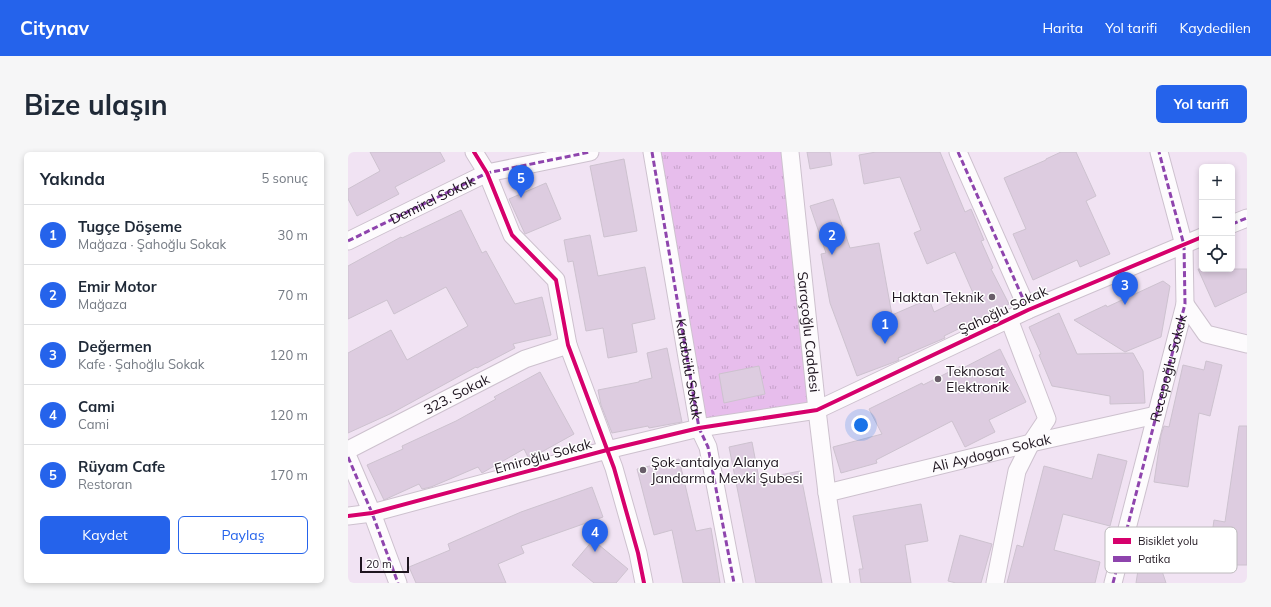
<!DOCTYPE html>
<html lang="tr">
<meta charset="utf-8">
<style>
body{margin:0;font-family:Mulish,sans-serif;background:#f6f6f7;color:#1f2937}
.controls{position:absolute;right:12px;top:12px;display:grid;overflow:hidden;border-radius:6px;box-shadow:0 2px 6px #0003}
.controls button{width:36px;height:36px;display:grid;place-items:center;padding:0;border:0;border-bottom:1px solid #e0e1e3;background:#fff;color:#1f2937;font:20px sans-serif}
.scale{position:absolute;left:12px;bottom:10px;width:49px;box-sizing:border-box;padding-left:4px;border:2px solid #1e151f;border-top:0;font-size:11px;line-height:14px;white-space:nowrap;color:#1e151f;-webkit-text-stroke:3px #fff;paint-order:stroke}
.you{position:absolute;left:513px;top:273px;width:14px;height:14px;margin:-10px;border:3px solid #fff;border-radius:50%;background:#1a73e8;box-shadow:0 0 0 6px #1a73e833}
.badge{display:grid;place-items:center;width:26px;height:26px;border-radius:50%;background:#2563eb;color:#fff;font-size:13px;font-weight:700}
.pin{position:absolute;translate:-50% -33px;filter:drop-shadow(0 1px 2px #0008)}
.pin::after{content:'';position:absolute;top:21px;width:14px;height:12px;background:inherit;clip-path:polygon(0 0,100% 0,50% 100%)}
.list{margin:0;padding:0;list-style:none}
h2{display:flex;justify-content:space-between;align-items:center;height:52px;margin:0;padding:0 16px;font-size:17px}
h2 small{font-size:13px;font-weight:400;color:#747a83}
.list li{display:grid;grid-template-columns:26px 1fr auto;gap:12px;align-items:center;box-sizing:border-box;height:60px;padding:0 16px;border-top:1px solid #e0e1e3}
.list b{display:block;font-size:15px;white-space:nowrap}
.list p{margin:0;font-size:13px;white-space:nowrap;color:#747a83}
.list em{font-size:13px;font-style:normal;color:#747a83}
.actions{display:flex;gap:8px;padding:12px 16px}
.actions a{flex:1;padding:9px 0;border:1px solid #2563eb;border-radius:6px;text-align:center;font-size:14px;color:#2563eb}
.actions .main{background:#2563eb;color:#fff}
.icon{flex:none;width:22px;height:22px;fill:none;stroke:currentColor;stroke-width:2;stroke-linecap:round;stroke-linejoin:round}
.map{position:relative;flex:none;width:899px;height:431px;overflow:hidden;border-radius:6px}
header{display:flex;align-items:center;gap:24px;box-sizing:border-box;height:56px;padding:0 20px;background:#2563eb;color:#fff}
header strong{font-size:19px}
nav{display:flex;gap:22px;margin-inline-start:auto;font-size:14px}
.intro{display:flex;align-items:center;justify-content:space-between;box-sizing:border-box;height:96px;padding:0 24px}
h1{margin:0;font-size:28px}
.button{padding:10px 18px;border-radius:6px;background:#2563eb;color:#fff;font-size:14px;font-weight:700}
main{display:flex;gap:24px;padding:0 24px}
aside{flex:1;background:#fff;border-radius:6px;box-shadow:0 2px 6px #0003}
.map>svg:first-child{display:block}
.grass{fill:url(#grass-tufts)}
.building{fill:#ddcce0;stroke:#cdc2cf}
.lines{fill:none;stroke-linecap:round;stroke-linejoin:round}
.minor-casing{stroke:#cdc1ce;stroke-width:19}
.minor{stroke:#fdfbfd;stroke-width:17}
.quiet{stroke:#8e44ad;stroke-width:3;stroke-dasharray:6 3;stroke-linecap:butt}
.cycleway-casing{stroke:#fff;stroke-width:6}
.cycleway{stroke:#d6006c;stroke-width:4}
.poi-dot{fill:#685d69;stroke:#fff;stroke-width:1.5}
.labels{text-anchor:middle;stroke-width:3;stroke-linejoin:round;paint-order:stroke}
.street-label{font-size:14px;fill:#1e151f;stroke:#fff}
.poi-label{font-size:14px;fill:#1e151f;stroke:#fff;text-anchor:start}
.key{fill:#fff;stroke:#bcb9bc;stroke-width:1}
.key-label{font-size:11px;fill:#1e151f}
</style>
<header>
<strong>Citynav</strong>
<nav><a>Harita</a><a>Yol tarifi</a><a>Kaydedilen</a></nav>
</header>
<div class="intro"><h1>Bize ulaşın</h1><a class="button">Yol tarifi</a></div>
<main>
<aside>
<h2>Yakında<small>5 sonuç</small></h2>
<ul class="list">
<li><span class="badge">1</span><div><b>Tugçe Döşeme</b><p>Mağaza · Şahoğlu Sokak</p></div><em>30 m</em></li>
<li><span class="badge">2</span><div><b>Emir Motor</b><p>Mağaza</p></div><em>70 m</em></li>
<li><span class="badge">3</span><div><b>Değermen</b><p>Kafe · Şahoğlu Sokak</p></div><em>120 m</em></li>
<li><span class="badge">4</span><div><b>Cami</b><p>Cami</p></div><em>120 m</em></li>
<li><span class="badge">5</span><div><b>Rüyam Cafe</b><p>Restoran</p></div><em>170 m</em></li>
</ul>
<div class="actions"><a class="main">Kaydet</a><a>Paylaş</a></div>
</aside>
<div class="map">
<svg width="899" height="431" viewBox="0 0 899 431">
<defs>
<pattern id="grass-tufts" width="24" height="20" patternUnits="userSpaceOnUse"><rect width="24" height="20" fill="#e7bdec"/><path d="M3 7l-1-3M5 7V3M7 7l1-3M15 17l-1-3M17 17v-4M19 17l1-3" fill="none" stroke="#c6a2ca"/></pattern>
</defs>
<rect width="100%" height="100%" fill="#f1e3f3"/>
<path class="grass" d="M308,0H438L465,255L353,273Z"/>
<g class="building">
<path d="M22,0H92L97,9L47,35L51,42L9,64L0,47V37L32,19Z"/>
<path d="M459,0H482L484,13L462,17Z"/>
<path d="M528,0H592L617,60L623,57L636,88L633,89L645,116L643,117L661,152L596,184L597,186L550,206L551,208L549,209L509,224L482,151L473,102L478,101L462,54L485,47L502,96L531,91L544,163L581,147L586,160L625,141L607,100L579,112L566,81L573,78L552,25L516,32L511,3Z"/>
<path d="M713,0H728L748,44L738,49L762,102L732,115L729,108L685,128L665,82L678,77L656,26L698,8V7Z"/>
<path d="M276,7L289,79L256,85L242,14Z"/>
<path d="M198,31L213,67L177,82L161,47Z"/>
<path d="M113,58L134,101L138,99L167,152L194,145L203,183L165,192L167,196L129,216L128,215L44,261L0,281V201L43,178L59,208L120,174L98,135L46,162L39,148L0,167V114L53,85L54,86Z"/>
<path d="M242,83L250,124L297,115L307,167L284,172L289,200L260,206L255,176L238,179L225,109L220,110L216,88Z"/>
<path d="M850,117H899V140L867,155Z"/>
<path d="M815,129L822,134L813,185L777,200L726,168L758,153L759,155Z"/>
<path d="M711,161L729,202L785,201L795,219L797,251L762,252V244L704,234L691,203L693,202L681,175Z"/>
<path d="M319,196L334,270L301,276L300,274L264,281L253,253L250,238L291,230V229L304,226L299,201Z"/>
<path d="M652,197L678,250L641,268L647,280L617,295L604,269L528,308L529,311L493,321L485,295L534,282L521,257L574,231L575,233L613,214L615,216Z"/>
<path d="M858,209L874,213L862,264L851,261L840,335L806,330L813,283L816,274L821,275L835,213L856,218Z"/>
<path d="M411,214L417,242L376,251L371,222Z"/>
<path d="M192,220L226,282L181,307L176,297L134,321L130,315L83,335L74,337L71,332L36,348L19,313L55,297L54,294L108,269L148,247L146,245Z"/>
<path d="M891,274H899V413H835L834,417L812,413L818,431H788L795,386L862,396L866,368L877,370Z"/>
<path d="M404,290L411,327L452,319L474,431H408L381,295Z"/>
<path d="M750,302L779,309L762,374L715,362L706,398L752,410L747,431H659L669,393L675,395L696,314L744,327Z"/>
<path d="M331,307L348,379L363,376L372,431H335L324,378L306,383L289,317Z"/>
<path d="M244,335L255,365L173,394L176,401L150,412L158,431H68L61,415L102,398L100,392L173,360Z"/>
<path d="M573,352L580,389L557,393L563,431H513L511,417H515L505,364Z"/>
<path d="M612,383L644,392L633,431H608L600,429Z"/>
<path d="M245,388L280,417L268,431H246L224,413Z"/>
</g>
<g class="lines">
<g class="minor-casing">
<g id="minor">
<path d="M126,0L139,21L164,83L208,128L220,193L266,316L290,401L296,431"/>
<path id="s1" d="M304,0L351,276L360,295L386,431"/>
<path id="s2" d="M442,0L469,258L479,341L493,431"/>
<path d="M610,0L680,158"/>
<path d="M884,72L899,66"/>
<path id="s3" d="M0,89L139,21L242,0"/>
<path d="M837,152L858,182L899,192"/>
<path id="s4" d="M0,298L177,207L220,193"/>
<path d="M0,305L24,361L50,431"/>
<path id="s5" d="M479,341L683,291L808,263"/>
<path d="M0,364L24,361L259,298L351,276L469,258L680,158L854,85"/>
<path d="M647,431L669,319L683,291L699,267L661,167"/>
<path id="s6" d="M765,431L837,152L836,93L811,0"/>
</g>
</g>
<use href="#minor" class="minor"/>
<g class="quiet">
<path d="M304,0L351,276L360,295L386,431"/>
<path d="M610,0L680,158"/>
<path d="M884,72L899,66"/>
<path d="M0,89L139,21L242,0"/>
<path d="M0,305L24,361L50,431"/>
<path d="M765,431L837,152L836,93L811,0"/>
</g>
<g class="cycleway-casing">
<g id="cycleway">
<path d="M126,0L139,21L164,83L208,128L220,193L266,316L290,401L296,431"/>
<path d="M0,364L24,361L259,298L351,276L469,258L680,158L854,85"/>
</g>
</g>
<use href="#cycleway" class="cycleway"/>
</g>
<g class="poi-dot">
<circle cx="644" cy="145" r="4"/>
<circle cx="590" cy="227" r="4"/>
<circle cx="295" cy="318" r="4"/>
</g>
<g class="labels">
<g class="street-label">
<text dy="5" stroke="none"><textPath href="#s3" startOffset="94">Demirel Sokak</textPath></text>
<text transform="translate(655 158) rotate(-25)" y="5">Şahoğlu Sokak</text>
<text dy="5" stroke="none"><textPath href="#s2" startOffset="181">Saraçoğlu Caddesi</textPath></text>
<text dy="5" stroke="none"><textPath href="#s6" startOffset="222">Recepoğlu Sokak</textPath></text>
<text dy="5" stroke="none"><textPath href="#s1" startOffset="220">Karabülü Sokak</textPath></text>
<text dy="5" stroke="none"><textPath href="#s4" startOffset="122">323. Sokak</textPath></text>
<text dy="5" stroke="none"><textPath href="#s5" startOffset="169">Ali Aydogan Sokak</textPath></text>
<text transform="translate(195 304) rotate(-15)" y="5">Emiroğlu Sokak</text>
</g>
<g class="poi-label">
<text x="636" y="150" text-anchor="end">Haktan Teknik</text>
<text x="598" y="224">Teknosat<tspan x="598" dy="16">Elektronik</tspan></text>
<text x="303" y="315">Şok-antalya Alanya<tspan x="303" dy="16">Jandarma Mevki Şubesi</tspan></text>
</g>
</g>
<rect x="757" y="375" width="132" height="46" rx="6" class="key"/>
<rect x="765" y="386" width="18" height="6" fill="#d6006c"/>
<rect x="765" y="404" width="18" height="6" fill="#8e44ad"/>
<g class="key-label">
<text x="790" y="393">Bisiklet yolu</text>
<text x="790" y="411">Patika</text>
</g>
</svg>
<div class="controls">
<button>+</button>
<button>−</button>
<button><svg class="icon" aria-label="locate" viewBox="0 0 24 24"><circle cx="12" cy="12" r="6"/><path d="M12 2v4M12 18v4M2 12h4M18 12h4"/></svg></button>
</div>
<div class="scale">20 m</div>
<div class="you"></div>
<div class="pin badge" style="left:537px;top:192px">1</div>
<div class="pin badge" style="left:484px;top:103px">2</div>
<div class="pin badge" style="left:777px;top:153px">3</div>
<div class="pin badge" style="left:247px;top:400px">4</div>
<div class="pin badge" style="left:173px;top:46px">5</div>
</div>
</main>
